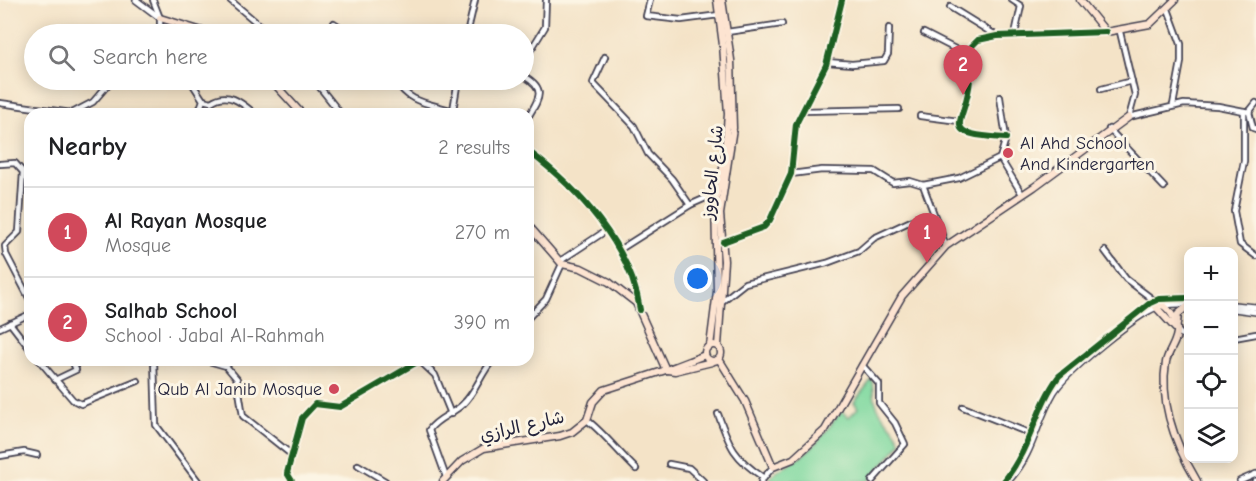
<!DOCTYPE html>
<meta charset="utf-8">
<style>
body{margin:0;font-family:"Comic Neue","Playpen Sans Arabic",sans-serif;background:#f2f2f2;color:#202124}
.controls{position:absolute;right:18px;bottom:18px;display:grid;overflow:hidden;border-radius:12px;box-shadow:0 3px 15px #0003}
.controls button{width:54px;height:54px;display:grid;place-items:center;padding:0;border:0;border-bottom:2px solid #e0e0e0;background:#fff;color:#202124;font:30px sans-serif}
.you{position:absolute;left:698px;top:279px;width:21px;height:21px;margin:-15px;border:4px solid #fff;border-radius:50%;background:#1a73e8;box-shadow:0 0 0 9px #1a73e833}
.badge{display:grid;place-items:center;width:39px;height:39px;border-radius:50%;background:#d1495b;color:#fff;font-size:20px;font-weight:700}
.pin{position:absolute;translate:-50% -50px;filter:drop-shadow(0 2px 3px #0008)}
.pin::after{content:'';position:absolute;top:32px;width:21px;height:18px;background:inherit;clip-path:polygon(0 0,100% 0,50% 100%)}
.list{margin:0;padding:0;list-style:none}
h2{display:flex;justify-content:space-between;align-items:center;height:78px;margin:0;padding:0 24px;font-size:26px}
h2 small{font-size:20px;font-weight:400;color:#757577}
.list li{display:grid;grid-template-columns:39px 1fr auto;gap:18px;align-items:center;box-sizing:border-box;height:90px;padding:0 24px;border-top:2px solid #e0e0e0}
.list b{display:block;font-size:22px;white-space:nowrap}
.list p{margin:0;font-size:20px;white-space:nowrap;color:#757577}
.list em{font-size:20px;font-style:normal;color:#757577}
.icon{flex:none;width:33px;height:33px;fill:none;stroke:currentColor;stroke-width:2;stroke-linecap:round;stroke-linejoin:round}
.map{position:relative;flex:none;width:1256px;height:481px;overflow:hidden}
.search{position:absolute;background:#fff;box-shadow:0 3px 15px #0003;left:24px;top:24px;width:510px;height:66px;display:flex;align-items:center;gap:15px;box-sizing:border-box;padding:0 21px;border-radius:33px;color:#757577;font-size:22px}
.panel{position:absolute;background:#fff;box-shadow:0 3px 15px #0003;left:24px;top:108px;width:510px;height:258px;border-radius:18px}
.map>svg:first-child{display:block}
.green{fill:#7dd89e;stroke:#507d6c;stroke-width:1.5}
.lines{fill:none;stroke-linecap:round;stroke-linejoin:round}
.minor-casing{stroke:#423f50;stroke-width:8}
.tertiary-casing{stroke:#423f50;stroke-width:8}
.secondary-casing{stroke:#423f50;stroke-width:9}
.minor{stroke:#fff;stroke-width:4.5}
.tertiary{stroke:#fff;stroke-width:5}
.secondary{stroke:#fde4d1;stroke-width:6}
.cycleway-casing{stroke:#fcf5e5;stroke-width:10}
.cycleway{stroke:#1b5e20;stroke-width:6}
.poi-dot{fill:#d1495b;stroke:#fcf5e5;stroke-width:2}
.labels{text-anchor:middle;stroke-width:6;stroke-linejoin:round;paint-order:stroke}
.poi-label{font-size:18px;fill:#22223b;stroke:#fcf5e5;text-anchor:start}
.street-label{font-size:18px;fill:#22223b;stroke:#fcf5e5}
</style>
<div class="map">
<svg width="1256" height="481" viewBox="0 0 1256 481">
<rect width="100%" height="100%" fill="#fcf5e5"/>
<filter id="ink" filterUnits="userSpaceOnUse"><feTurbulence type="fractalNoise" baseFrequency=".0167" numOctaves="2"/><feDisplacementMap in="SourceGraphic" scale="12" xChannelSelector="R" yChannelSelector="G"/><feConvolveMatrix kernelMatrix="1 2 1 2 8 2 1 2 1" color-interpolation-filters="sRGB"/></filter>
<filter id="wash" filterUnits="userSpaceOnUse"><feTurbulence type="fractalNoise" baseFrequency=".008" numOctaves="4" result="noise"/><feDisplacementMap in="SourceGraphic" scale="24" xChannelSelector="R" yChannelSelector="G"/><feGaussianBlur stdDeviation="1.35" result="paint"/><feColorMatrix in="noise" values="0 0 0 0 0 0 0 0 0 0 0 0 0 0 0 0 0 1.4 0 .05"/><feComposite in="paint" operator="in"/></filter>
<g filter="url(#wash)">
<rect width="100%" height="100%" fill="#f4e3c7"/>
<path class="green" d="M872,379C875,387 873,395 876,403C880,418 897,427 901,443L869,481H767C776,470 785,467 797,459C816,447 828,429 841,411L849,417L858,408L854,402Z"/>
</g>
<g filter="url(#ink)">
<g class="lines">
<g class="minor-casing">
<g id="minor">
<path d="M153,0L160,18V34"/>
<path d="M230,0L270,34"/>
<path d="M650,0L646,16L681,20L719,15"/>
<path d="M1012,0L1021,6L1015,34"/>
<path d="M950,7L997,36"/>
<path d="M1168,9L1181,44V62L1173,105"/>
<path d="M334,23L351,34"/>
<path d="M727,32L782,24"/>
<path d="M1120,32L1135,95L1129,117"/>
<path d="M924,33L967,55"/>
<path d="M467,34L475,0"/>
<path d="M605,57L593,83L634,126L648,154L672,179L690,205"/>
<path d="M524,61L545,27L546,0"/>
<path d="M827,62L852,64L884,61L888,54L889,28"/>
<path d="M524,76C547,89 539,99 528,117"/>
<path d="M190,80L203,100L198,114"/>
<path d="M314,80L341,114"/>
<path d="M396,80C409,107 438,103 460,114"/>
<path d="M1101,89L1132,81"/>
<path d="M1000,97L1006,138L1000,158L1022,194"/>
<path d="M203,100L211,102C228,90 242,103 255,114"/>
<path d="M0,103L72,113L93,102L112,80"/>
<path d="M453,110L458,80"/>
<path d="M802,111L899,109"/>
<path d="M1244,111V161L1234,211L1240,244L1256,256"/>
<path d="M1249,112L1253,128L1256,129"/>
<path d="M920,116L959,121"/>
<path d="M1129,117L1184,104L1218,106L1249,112L1256,103"/>
<path d="M1109,129L1164,187"/>
<path d="M1006,138C934,134 967,125 970,79C970,69 966,60 968,50L978,40L997,36L1106,32"/>
<path d="M528,151C576,187 631,246 640,307"/>
<path d="M0,164L15,163L23,172L19,232L5,246L6,254L30,300"/>
<path d="M791,174L822,170L874,171L893,183L910,181L923,185L959,178L1000,158"/>
<path d="M923,185L946,246"/>
<path d="M723,242L764,227L770,220L791,174L796,124L826,65L842,0"/>
<path d="M619,250L690,205L717,193"/>
<path d="M1105,251L1126,279L1155,301"/>
<path d="M560,261L607,230"/>
<path d="M721,302L745,283L827,263L859,251L874,238L913,220"/>
<path d="M528,318L546,299L562,264"/>
<path d="M10,323L30,349"/>
<path d="M0,328L30,314"/>
<path d="M1178,331L1188,341"/>
<path d="M1234,338L1256,334"/>
<path d="M39,360L73,400L81,404L138,381"/>
<path d="M154,360L156,425L198,481"/>
<path d="M205,360L226,366L237,379L243,416L292,455"/>
<path d="M419,360L435,375L451,414"/>
<path d="M862,365L879,384V403L895,423L905,444L872,481"/>
<path d="M55,380L76,370L72,360"/>
<path d="M963,407L1034,435"/>
<path d="M718,414C730,447 734,458 764,478"/>
<path d="M587,420C605,434 619,453 636,469"/>
<path d="M0,456L24,452L37,455"/>
<path d="M669,464L689,468L703,481"/>
<path d="M358,465L385,481"/>
<path d="M446,477L429,430C437,418 453,414 463,404C476,392 481,373 493,360"/>
<path d="M292,481L287,473L302,418L315,404L340,407L419,361"/>
<path d="M761,481L773,467"/>
</g>
</g>
<g class="tertiary-casing">
<g id="tertiary">
<path d="M136,0L160,18"/>
<path d="M1234,305L1256,307"/>
<path d="M1234,309L1256,312"/>
<path d="M1011,478C1034,452 1037,420 1054,392C1066,372 1136,315 1157,307C1167,303 1178,304 1188,304"/>
<path d="M1004,481C1032,446 1035,408 1059,376L1150,303L1159,299L1188,298"/>
<path d="M1240,481L1256,474"/>
<path d="M1255,481H1256"/>
</g>
</g>
<g class="secondary-casing">
<g id="secondary">
<path d="M1080,0L1106,32L1150,24L1175,0"/>
<path d="M160,18L212,34"/>
<path d="M271,80L302,114"/>
<path d="M528,225L562,264L581,268L609,282L636,303L666,370"/>
<path d="M1155,301C1166,305 1175,315 1177,328C1179,340 1168,351 1166,362C1159,404 1176,446 1197,481"/>
<path d="M1155,301L1156,307L1175,328"/>
<path d="M1177,324L1178,314L1188,306"/>
<circle cx="713" cy="353" r="8"/>
<path d="M710,346L717,291L715,203L724,164L728,114L723,45L717,0"/>
<path d="M718,346L724,261L720,214L733,128L731,60L722,0"/>
<path d="M719,359L745,401L773,467L793,459L825,430L902,296L946,246L1034,187L1129,117"/>
<path d="M667,370L675,371L712,362"/>
<path d="M443,481L462,461L484,448L560,436L572,432L587,420L593,402L604,390L666,370L705,355"/>
</g>
</g>
<use href="#minor" class="minor"/>
<use href="#tertiary" class="tertiary"/>
<use href="#secondary" class="secondary"/>
<g class="cycleway-casing">
<g id="cycleway">
<path d="M1006,138C934,134 967,125 970,79C970,69 966,60 968,50L978,40L997,36L1106,32"/>
<path d="M528,151C579,189 631,246 640,310"/>
<path d="M723,242L764,227L770,220L791,174L796,124L826,65L842,0"/>
<path d="M292,481L287,473L302,418L315,404L340,407L419,361"/>
<path d="M1004,481C1032,446 1035,408 1059,376L1150,303L1159,299L1188,298"/>
</g>
</g>
<use href="#cycleway" class="cycleway"/>
</g>
</g>
<g class="poi-dot">
<circle cx="1008" cy="153" r="6"/>
<circle cx="334" cy="389" r="6"/>
</g>
<g class="labels">
<g class="poi-label">
<text x="1020" y="149">Al Ahd School<tspan x="1020" dy="21">And Kindergarten</tspan></text>
<text x="322" y="395" text-anchor="end">Qub Al Janib Mosque</text>
</g>
<g class="street-label">
<text transform="translate(712 172) rotate(-84)" y="6">شارع الحاووز</text>
<text transform="translate(522 426) rotate(-13)" y="6">شارع الرازي</text>
</g>
</g>
</svg>
<div class="controls">
<button>+</button>
<button>−</button>
<button><svg class="icon" aria-label="locate" viewBox="0 0 24 24"><circle cx="12" cy="12" r="6"/><path d="M12 2v4M12 18v4M2 12h4M18 12h4"/></svg></button>
<button><svg class="icon" aria-label="layers" viewBox="0 0 24 24"><path d="M12 4l9 5-9 5-9-5zM3 14l9 5 9-5"/></svg></button>
</div>
<div class="you"></div>
<div class="pin badge" style="left:927px;top:263px">1</div>
<div class="pin badge" style="left:963px;top:95px">2</div>
<div class="search"><svg class="icon" aria-label="search" viewBox="0 0 24 24"><circle cx="10" cy="10" r="6"/><path d="M15 15l6 6"/></svg>Search here</div>
<section class="panel">
<h2>Nearby<small>2 results</small></h2>
<ul class="list">
<li><span class="badge">1</span><div><b>Al Rayan Mosque</b><p>Mosque</p></div><em>270 m</em></li>
<li><span class="badge">2</span><div><b>Salhab School</b><p>School · Jabal Al-Rahmah</p></div><em>390 m</em></li>
</ul>
</section>
</div>
